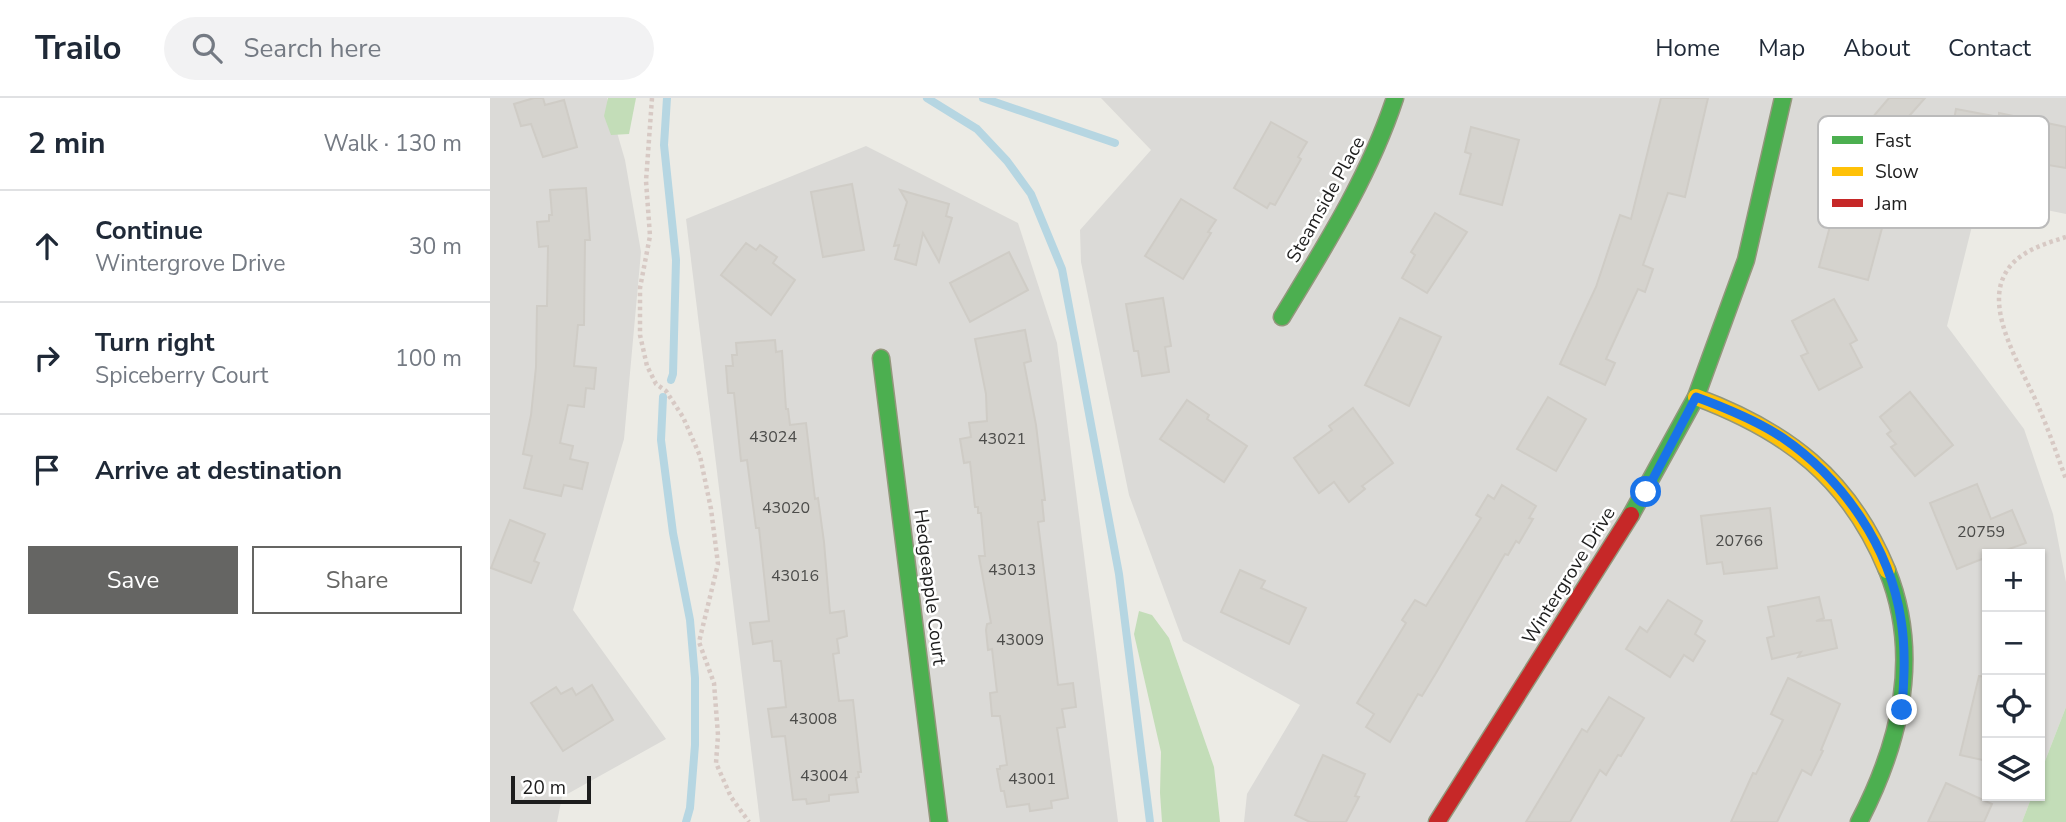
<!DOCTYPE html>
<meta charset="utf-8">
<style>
body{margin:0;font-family:"Nunito Sans",sans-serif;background:#f2f2f3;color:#1f2937}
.controls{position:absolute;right:21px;bottom:21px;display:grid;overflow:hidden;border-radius:0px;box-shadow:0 2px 5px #0004}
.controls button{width:63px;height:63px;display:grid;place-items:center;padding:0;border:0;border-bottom:2px solid #e0e1e3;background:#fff;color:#1f2937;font:35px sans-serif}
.scale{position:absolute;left:21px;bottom:18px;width:80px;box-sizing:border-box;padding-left:7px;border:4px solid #1d1d1d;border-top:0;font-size:19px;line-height:24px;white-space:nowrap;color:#1d1d1d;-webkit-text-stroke:5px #fff;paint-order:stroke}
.stop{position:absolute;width:21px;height:21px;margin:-16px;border:5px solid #1a73e8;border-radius:50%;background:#fff}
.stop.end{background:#1a73e8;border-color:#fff;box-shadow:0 2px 7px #0008}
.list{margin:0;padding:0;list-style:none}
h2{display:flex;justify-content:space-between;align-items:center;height:91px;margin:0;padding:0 28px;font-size:30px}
h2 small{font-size:23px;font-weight:400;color:#747a83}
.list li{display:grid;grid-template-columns:46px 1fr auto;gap:21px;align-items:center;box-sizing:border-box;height:112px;padding:0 28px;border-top:2px solid #e0e1e3}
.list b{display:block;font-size:26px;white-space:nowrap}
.list p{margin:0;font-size:23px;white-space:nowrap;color:#747a83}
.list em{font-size:23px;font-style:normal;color:#747a83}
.actions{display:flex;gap:14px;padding:21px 28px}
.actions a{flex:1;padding:16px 0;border:2px solid #656563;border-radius:0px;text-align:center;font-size:24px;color:#656563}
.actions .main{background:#656563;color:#fff}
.icon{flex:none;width:38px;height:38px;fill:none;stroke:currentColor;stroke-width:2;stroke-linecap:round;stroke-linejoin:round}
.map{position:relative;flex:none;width:1576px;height:724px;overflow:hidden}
header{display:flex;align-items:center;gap:42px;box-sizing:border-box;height:98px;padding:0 35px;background:#fff;border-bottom:2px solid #e0e1e3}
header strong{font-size:33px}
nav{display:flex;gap:38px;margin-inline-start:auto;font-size:24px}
.search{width:490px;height:63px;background:#f2f2f3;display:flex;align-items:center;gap:18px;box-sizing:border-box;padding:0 24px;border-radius:38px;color:#747a83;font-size:26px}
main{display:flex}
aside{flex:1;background:#fff}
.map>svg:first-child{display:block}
.residential{fill:#dbdad7}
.forest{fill:#c3ddb8}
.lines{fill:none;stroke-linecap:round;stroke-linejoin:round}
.stream{stroke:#b6d6e2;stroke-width:8}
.building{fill:#d5d3ce;stroke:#cfccc6;stroke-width:2}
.fast-casing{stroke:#93977c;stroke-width:19}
.slow-casing{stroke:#93977c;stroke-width:19}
.jam-casing{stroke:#93977c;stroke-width:19}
.path{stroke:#d7c9c4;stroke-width:4.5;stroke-dasharray:3.5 3.5;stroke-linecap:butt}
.fast{stroke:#4caf50;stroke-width:16}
.slow{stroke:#ffc107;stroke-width:16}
.jam{stroke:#c62828;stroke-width:16}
.route{stroke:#1a73e8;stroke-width:9}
.labels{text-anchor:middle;stroke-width:5;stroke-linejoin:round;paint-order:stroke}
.number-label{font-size:16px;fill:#4c4c4a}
.street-label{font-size:19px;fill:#1d1d1d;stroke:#fff}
.key{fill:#fff;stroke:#bbb;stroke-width:2}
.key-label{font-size:19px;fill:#1d1d1d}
</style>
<header>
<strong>Trailo</strong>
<div class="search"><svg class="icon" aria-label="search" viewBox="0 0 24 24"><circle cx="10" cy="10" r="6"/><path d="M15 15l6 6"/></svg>Search here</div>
<nav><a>Home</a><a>Map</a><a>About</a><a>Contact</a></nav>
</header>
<main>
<aside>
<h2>2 min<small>Walk · 130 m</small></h2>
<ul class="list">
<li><svg class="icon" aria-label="ahead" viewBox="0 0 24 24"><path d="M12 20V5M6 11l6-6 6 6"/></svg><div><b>Continue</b><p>Wintergrove Drive</p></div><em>30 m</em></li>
<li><svg class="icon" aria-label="right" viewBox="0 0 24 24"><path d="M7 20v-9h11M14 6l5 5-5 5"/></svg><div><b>Turn right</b><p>Spiceberry Court</p></div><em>100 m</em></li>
<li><svg class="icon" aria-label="arrive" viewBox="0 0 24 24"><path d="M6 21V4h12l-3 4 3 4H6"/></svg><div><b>Arrive at destination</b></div></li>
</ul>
<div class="actions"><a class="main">Save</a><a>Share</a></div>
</aside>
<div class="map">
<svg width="1576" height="724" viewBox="0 0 1576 724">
<rect width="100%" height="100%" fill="#ecebe5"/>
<g class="residential">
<path d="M0,0H117L135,62L151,154L134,341L83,512L176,641L72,699L67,724H0Z"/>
<path d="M611,0H1576V116L1537,108L1483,124L1457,228L1534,331L1563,416L1576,484V609L1550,676V456H1497V698H1542L1532,724H754L757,696L810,607L693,543L639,397L591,164L590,132L661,52Z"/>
<path d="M376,48L528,125L567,245L628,724H270L196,121Z"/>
</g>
<g class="forest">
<path d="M118,0H146L139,36L121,37L114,18Z"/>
<path d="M649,513L662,517L679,540L724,669L730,724H672L670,695L671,654L644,536Z"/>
<path d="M1576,609V724H1532L1542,698H1550V676Z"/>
</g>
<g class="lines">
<g class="stream">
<path d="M177,0L174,47L186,162L183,276L181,282"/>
<path d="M437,0L487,31L517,63L541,96L572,171L629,476L660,724"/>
<path d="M493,0L625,45"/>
<path d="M173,299L171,342L183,435L200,522L205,580V647L200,710L196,724"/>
</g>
</g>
<g class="building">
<path d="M44,0H53L55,7L74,2L87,49L53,59L41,26L31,28L24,6Z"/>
<path d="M1171,0H1218L1195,99L1178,95L1153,167L1163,171L1155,194L1148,191L1116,261L1125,265L1115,287L1070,266L1106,189L1130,117L1141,121Z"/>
<path d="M1399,0H1435L1413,25L1434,44L1421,59L1409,49L1389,73L1358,48Z"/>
<path d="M1466,11L1509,19V15L1576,29V70L1529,62H1526L1523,81L1501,78L1504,62L1458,54Z"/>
<path d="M781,24L817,44L808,59L811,61L785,107L780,105L777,110L744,90Z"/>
<path d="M981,29L1029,42L1012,107L970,96L981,56L975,54Z"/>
<path d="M362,86L374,152L333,159L321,94Z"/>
<path d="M96,90L100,142H95L94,227H88L84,268L106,270L104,291L96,290L94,309L78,307L70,345L83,348L80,361L98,365L92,391L74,387L71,398L34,390L42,358L33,356L41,317L46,269L47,208H57L58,148L49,149L47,124L59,123V117H62L60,92Z"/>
<path d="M410,92L459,106L456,118L462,120L449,164L433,135L426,167L405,161L409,147L404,148L417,104Z"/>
<path d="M691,101L726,122L718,134L721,135L693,181L655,158Z"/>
<path d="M1346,106L1395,119L1378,182L1329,169Z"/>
<path d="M945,115L977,134L937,195L912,180L925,157L921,154Z"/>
<path d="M256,145L266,152L270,147L287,159L283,165L305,182L281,217L231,177Z"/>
<path d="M519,154L538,192L480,224L460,185Z"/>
<path d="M673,200L681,248L675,249L679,274L652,278L648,253H644L636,206Z"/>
<path d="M1344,201L1367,242L1360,246L1372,269L1329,292L1311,258L1318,255L1302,223Z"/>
<path d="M910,220L951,239L919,308L875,287Z"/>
<path d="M535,232L541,263L534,265L546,327L555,402H552L554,423L548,424L568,587L583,585L586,609L572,611L575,629L567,630L578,700L561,703L562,710L540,713L539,706L517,709L514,693H511L507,671H510V668L517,667L510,618H502L500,595L507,594L502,551L498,552L496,532L497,526L501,525L489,458H495L491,415H488V409H485L480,364L474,365L470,341L481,339L479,325L497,323L496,296L485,241Z"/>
<path d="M285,242L286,254L292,253L296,311H298L300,327L316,325L325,401L328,400L334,444L340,515L354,513L357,538L347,541L349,555L343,556L349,603L363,602L371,674H368L369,679L366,680L368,694L339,697V703L317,706L316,701L303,702L295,638L282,639L278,611L296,609L291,563H284L282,543L263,546L260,525L279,523L269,430H266L257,362L251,363L244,295H238L236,268H243L242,257H247L246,245Z"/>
<path d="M1420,294L1463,347L1425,378L1401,349L1406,346L1397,336L1401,333L1390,319Z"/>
<path d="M1058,299L1096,321L1066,373L1027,351Z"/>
<path d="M697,302L719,317L717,321L757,348L734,384L670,341Z"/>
<path d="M863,310L903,365L872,388L875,391L859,404L844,384L829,395L804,360L842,332L839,328Z"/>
<path d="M1487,386L1501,421L1522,412L1536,445L1505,456H1497V459L1467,471L1440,405Z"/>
<path d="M1012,387L1046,408L1039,420L1043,421L1029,445L1026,443L1018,457L1015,456L946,575L932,598L928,596L900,644L876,629L884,616L867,605L916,525L912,522L925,502L936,508L991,420L986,417L998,397L1004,401Z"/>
<path d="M1280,410L1287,470L1234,476L1232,464L1217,466L1211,418Z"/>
<path d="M20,422L55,436L44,463L49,465L41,485L1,470Z"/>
<path d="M750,472L775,483L771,490L816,510L799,546L731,514Z"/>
<path d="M1329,499L1334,520L1326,523L1341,522L1347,550L1308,559L1311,554L1282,561L1277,540L1284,538L1278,509Z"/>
<path d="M1178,502L1212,523L1205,536L1215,543L1203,563L1194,557L1180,579L1136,551L1150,529L1157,534Z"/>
<path d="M1489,578L1497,579V663L1470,657Z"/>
<path d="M1298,580L1350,606L1331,652L1333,653L1321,677L1312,672L1287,724H1241L1263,675L1266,676L1293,622L1281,616Z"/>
<path d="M102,587L123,622L73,653L41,605L66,589L71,596L82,590L86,597Z"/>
<path d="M1119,599L1154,620L1131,658L1128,657L1116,677L1110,672L1080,724H1036L1092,631L1097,634Z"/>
<path d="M833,657L875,676L865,698L869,699L856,724H820L805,717Z"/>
<path d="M1456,685L1502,706L1494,724H1438Z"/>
</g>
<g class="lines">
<g class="fast-casing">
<g id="fast">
<path d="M792,219C835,148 879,79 905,0"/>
<path d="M391,260L449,724"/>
<path d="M1141,417L1206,299L1256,162L1293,0"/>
<path d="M1369,724C1410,645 1432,558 1397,472"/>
</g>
</g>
<g class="slow-casing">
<path id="slow" d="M1206,299C1297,333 1359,380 1397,472"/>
</g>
<g class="jam-casing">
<path id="jam" d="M947,724L1141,417"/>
</g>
<g class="path">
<path d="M162,0L156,83L160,138L150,190V237L157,268L166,286L176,293L193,319L210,358L221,411L228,466L209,544L224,585L228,637L226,665L241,699L259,724"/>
<path d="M1576,139C1554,146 1525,154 1514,178C1495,216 1535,275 1549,310C1559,333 1567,357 1576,381"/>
</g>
<use href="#fast" class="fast"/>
<use href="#slow" class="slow"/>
<use href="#jam" class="jam"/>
</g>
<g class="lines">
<path class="route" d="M1156,394L1206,299C1236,310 1266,322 1293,340C1353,381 1400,449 1411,522C1416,552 1414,582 1412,612"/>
</g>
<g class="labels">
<g class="number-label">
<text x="283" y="344">43024</text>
<text x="512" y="346">43021</text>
<text x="296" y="415">43020</text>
<text x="1491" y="439">20759</text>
<text x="1249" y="448">20766</text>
<text x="522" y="477">43013</text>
<text x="305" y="483">43016</text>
<text x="530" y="547">43009</text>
<text x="323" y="626">43008</text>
<text x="334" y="683">43004</text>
<text x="542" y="686">43001</text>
</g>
<g class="street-label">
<text transform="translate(835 101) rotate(-61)" y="7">Steamside Place</text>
<text transform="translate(1078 477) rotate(-58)" y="7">Wintergrove Drive</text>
<text transform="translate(441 489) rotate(83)" y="7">Hedgeapple Court</text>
</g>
</g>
<rect x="1328" y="18" width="231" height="112" rx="10" class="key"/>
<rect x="1342" y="38" width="31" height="8" fill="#4caf50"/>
<rect x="1342" y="69" width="31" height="9" fill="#ffc107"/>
<rect x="1342" y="101" width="31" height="8" fill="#c62828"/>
<g class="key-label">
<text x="1385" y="49">Fast</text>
<text x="1385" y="80">Slow</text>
<text x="1385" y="112">Jam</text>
</g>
</svg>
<div class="controls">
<button>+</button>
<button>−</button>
<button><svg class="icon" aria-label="locate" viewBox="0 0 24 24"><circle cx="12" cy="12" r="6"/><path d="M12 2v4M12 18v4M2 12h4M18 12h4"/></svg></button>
<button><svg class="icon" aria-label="layers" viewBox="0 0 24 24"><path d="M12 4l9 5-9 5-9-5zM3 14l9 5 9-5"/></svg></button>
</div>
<div class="scale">20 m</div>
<div class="stop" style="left:1156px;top:394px"></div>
<div class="stop end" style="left:1412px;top:612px"></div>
</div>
</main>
